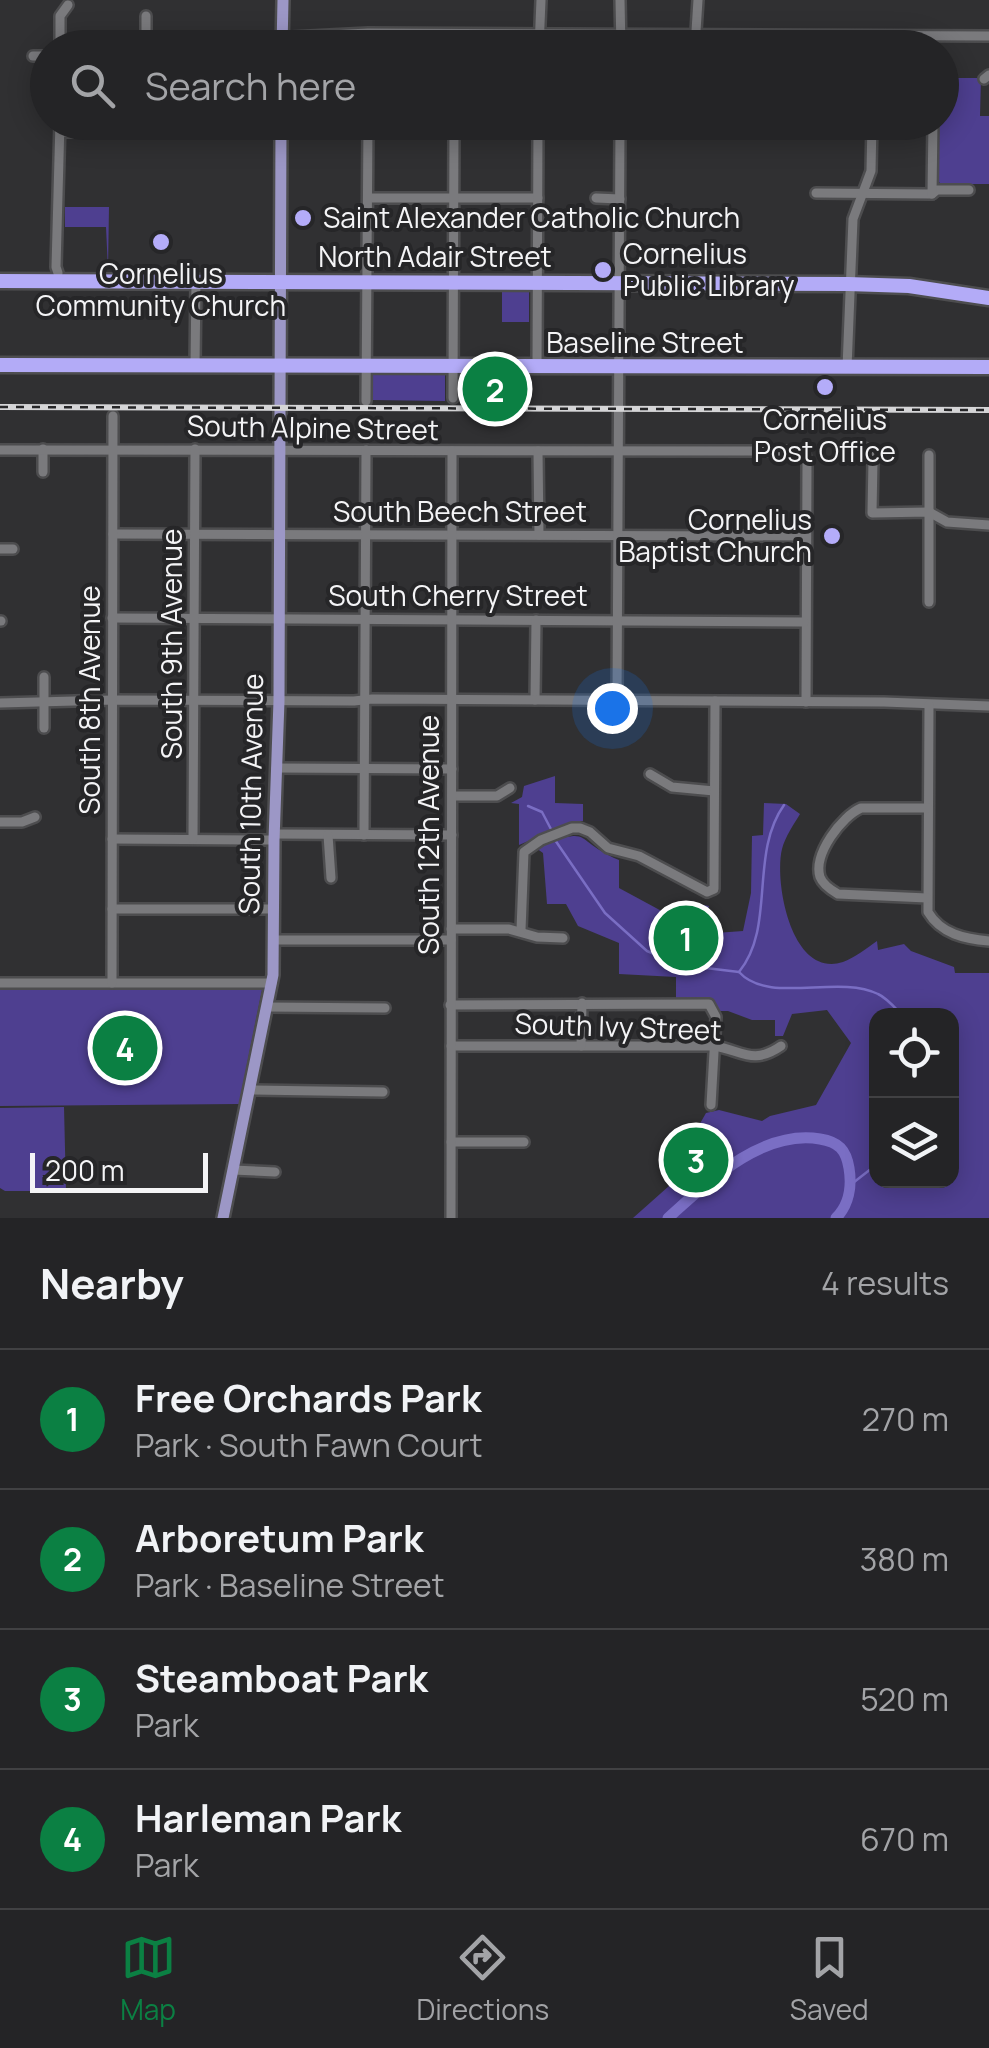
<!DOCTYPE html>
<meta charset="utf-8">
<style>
body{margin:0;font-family:Manrope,sans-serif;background:#2c2c2e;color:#f1f3f6}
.controls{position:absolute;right:30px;bottom:30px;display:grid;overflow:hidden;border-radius:20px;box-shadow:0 5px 25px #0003}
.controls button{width:90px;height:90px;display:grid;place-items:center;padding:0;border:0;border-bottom:2px solid #414143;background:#242426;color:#f1f3f6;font:50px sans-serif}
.scale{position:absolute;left:30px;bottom:25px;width:178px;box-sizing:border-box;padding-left:10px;border:5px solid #f4f4f6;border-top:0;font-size:28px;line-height:35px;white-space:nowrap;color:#f4f4f6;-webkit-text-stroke:8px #262628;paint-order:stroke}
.you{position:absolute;left:612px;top:708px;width:35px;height:35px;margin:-25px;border:8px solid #fff;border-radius:50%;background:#1a73e8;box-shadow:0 0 0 15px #1a73e833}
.badge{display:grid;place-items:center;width:65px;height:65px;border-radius:50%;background:#0b8043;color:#fff;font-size:32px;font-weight:700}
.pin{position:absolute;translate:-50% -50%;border:5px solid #fff;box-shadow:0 2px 10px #0006}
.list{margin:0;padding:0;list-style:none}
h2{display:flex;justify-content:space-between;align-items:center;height:130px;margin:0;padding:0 40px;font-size:42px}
h2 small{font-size:32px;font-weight:400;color:#a3a4a7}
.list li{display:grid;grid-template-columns:65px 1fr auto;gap:30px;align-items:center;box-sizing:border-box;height:140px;padding:0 40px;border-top:2px solid #414143}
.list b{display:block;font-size:38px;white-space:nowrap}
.list p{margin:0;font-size:32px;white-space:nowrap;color:#a3a4a7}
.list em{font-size:32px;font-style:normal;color:#a3a4a7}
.icon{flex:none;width:55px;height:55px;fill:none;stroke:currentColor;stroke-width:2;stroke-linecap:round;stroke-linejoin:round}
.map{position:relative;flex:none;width:989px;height:1218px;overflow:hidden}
.search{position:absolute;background:#242426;box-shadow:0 5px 25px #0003;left:30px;right:30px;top:30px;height:110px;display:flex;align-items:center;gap:25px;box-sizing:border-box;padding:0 35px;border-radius:55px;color:#a3a4a7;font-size:38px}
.sheet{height:690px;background:#242426}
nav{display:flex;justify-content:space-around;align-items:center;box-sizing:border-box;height:140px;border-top:2px solid #414143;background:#242426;font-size:28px;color:#a3a4a7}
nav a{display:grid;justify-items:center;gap:5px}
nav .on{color:#0b8043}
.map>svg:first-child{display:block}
.green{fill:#4e3f90;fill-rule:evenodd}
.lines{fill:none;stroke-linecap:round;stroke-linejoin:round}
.stream{stroke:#7a6ec4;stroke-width:2.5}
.river{stroke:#7a6ec4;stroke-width:11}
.minor-casing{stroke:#4d4d4f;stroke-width:14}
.major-casing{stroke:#4d4d4f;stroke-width:16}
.highway-casing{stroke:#4d4d4f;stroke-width:19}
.minor{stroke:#7a7a7d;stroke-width:9}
.major{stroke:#9c97c6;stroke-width:11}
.highway{stroke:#b3abf7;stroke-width:14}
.rail-casing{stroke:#d5d5d7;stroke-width:6}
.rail{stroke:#262628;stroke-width:2.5;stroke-dasharray:8;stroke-linecap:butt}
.poi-dot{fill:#b4acf9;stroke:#262628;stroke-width:4}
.labels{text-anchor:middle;stroke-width:8;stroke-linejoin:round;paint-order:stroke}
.poi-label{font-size:28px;fill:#f4f4f6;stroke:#262628;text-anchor:start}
.street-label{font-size:28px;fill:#f4f4f6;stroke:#262628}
</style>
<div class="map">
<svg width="989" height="1218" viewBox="0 0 989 1218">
<rect width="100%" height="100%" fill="#303032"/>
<g class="green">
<path d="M942,78H981L980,116H989V184H941L935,178V123L942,122Z"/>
<path d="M65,207H109L108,270L106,227H65Z"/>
<rect x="502" y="291" width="27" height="31"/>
<path d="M371,375H445V401L371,400Z"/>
<path d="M461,377L530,378V401H461Z"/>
<path d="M555,776V803L583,804V821H575L519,845V804L511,803L522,797L524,786Z"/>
<path d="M764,803L786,804L800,814C794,824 785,837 782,849C774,881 791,979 843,962C854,958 867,948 877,941L878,950L904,944L911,951L954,967L955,973H989V1218H633L678,1178V1127H698L706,1113L719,1110L762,1121L770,1116L816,1105L851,1043L827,1010L792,1014L783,1036H775V1020H752L728,1011H719C711,994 692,999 676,998V977L619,974V943L578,926L566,904H547L543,853L536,848C595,824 571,840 619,860V888L693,928L703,905L709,906L702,934L743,931L751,893L752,836L763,835ZM876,1016H952V1180H876Z"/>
<path d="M0,989L262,990L239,1104L0,1106Z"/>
<path d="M64,1107L66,1191H5L0,1188V1108Z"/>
</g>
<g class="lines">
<g class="stream">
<path d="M528,806L542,812L553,833"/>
<path d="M555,840L605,913L647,951L681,965L739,972C769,1005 837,974 878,994C887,998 896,1009 903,1016"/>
<path d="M739,972C776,927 749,854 784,805"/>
<path d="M849,1186L876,1165"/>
</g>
<path class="river" d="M668,1218C708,1182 762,1129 820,1139C839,1142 846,1150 849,1168C852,1186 849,1205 836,1218"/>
<g class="minor-casing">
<g id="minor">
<path d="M620,0L621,48"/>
<path d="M698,0L696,31L702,48"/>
<path d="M146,16V48"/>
<path d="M60,48V16L68,5"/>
<path d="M227,48L272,38L368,33L989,36"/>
<path d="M539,48L541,0"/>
<path d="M33,56H48"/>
<path d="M984,79L989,75"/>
<path d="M60,132H101"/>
<path d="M816,193L932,194L937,190H969"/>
<path d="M932,194L933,122"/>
<path d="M368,198H538"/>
<path d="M596,198L620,199"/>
<path d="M58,273L56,267L60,122"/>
<path d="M195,366L196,281"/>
<path d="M537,367L538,122"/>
<path d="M847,368L853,219L871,171L872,122"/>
<path d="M453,398L454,122"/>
<path d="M366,401L368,122"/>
<path d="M865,448L873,460L872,513L929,512L947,522L989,525"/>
<path d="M43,449V472"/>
<path d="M0,450L798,451L805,454L807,462L806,702"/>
<path d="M538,451L539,535"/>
<path d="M929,455V602"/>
<path d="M113,534L806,536"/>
<path d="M0,549H13"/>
<path d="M112,618L804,622"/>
<path d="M0,621H1"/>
<path d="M535,700L536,620"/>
<path d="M617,701L620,122"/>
<path d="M0,703L112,700L354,701L372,699L884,702L989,706"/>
<path d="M929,705L928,912C941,934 965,939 989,941"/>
<path d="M44,728V677"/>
<path d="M276,768L452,769"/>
<path d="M650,774L672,787L714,791"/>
<path d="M452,796H497L510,788"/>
<path d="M0,822H22L35,817"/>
<path d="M274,834L452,835"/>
<path d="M328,835L331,878"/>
<path d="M364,835L366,450"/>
<path d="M112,839L274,840"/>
<path d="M193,839L195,449"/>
<path d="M927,898L838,894C831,890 823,885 820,877C813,854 842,816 861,808H928"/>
<path d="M112,909H274"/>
<path d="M451,929H509L537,937L563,938"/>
<path d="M521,930L524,852L541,840L572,828H580L590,832L608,848L639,856L707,892L714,889L715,701"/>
<path d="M273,940H451"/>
<path d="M0,983H272"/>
<path d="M112,983L113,416"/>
<path d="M450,1005L709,1004L716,1017L711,1105"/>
<path d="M267,1007L385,1008"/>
<path d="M451,1046H714C742,1050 752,1066 781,1046"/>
<path d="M581,1046L582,1003"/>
<path d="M249,1090L383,1092"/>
<path d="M451,1142H524"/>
<path d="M233,1170L275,1172"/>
<path d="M451,1218L452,451"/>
</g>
</g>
<g class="major-casing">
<g id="major">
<path d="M282,48L283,0"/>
<path d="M223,1218L273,975L274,840L279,701L281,122"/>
</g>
</g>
<g class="highway-casing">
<g id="highway">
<path d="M0,281L848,284L909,286L989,298"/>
<path d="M0,365L989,367"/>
</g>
</g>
<use href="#minor" class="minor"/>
<use href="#major" class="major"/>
<use href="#highway" class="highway"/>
<g class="rail-casing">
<path id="rail" d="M0,407L989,410"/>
</g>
<use href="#rail" class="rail"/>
</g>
<g class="poi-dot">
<circle cx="303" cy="218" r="10"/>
<circle cx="161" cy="242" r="10"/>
<circle cx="603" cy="270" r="10"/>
<circle cx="825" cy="387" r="10"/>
<circle cx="832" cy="536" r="10"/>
</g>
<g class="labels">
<g class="poi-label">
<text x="323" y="228">Saint Alexander Catholic Church</text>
<text x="623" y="264">Cornelius<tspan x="623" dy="32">Public Library</tspan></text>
<text x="161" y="284" text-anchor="middle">Cornelius<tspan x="161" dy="32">Community Church</tspan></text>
<text x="825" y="430" text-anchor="middle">Cornelius<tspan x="825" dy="32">Post Office</tspan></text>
<text x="812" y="530" text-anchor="end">Cornelius<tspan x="812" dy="32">Baptist Church</tspan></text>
</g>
<g class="street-label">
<text x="435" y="267">North Adair Street</text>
<text x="645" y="353">Baseline Street</text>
<text transform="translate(313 428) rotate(1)" y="10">South Alpine Street</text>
<text x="460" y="522">South Beech Street</text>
<text x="458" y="606">South Cherry Street</text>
<text transform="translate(172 644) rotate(-90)" y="10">South 9th Avenue</text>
<text transform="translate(90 700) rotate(-90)" y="10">South 8th Avenue</text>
<text transform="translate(251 794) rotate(-89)" y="10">South 10th Avenue</text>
<text transform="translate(429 835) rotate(-90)" y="10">South 12th Avenue</text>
<text transform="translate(618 1027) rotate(2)" y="10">South Ivy Street</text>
</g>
</g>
</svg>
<div class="controls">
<button><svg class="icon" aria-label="locate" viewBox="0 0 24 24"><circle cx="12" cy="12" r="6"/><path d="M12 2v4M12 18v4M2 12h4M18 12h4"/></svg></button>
<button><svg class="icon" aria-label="layers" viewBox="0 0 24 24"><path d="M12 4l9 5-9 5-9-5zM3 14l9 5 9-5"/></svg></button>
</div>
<div class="scale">200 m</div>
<div class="you"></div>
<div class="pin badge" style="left:686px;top:938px">1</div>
<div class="pin badge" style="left:495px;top:389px">2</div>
<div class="pin badge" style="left:696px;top:1160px">3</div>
<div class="pin badge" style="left:125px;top:1048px">4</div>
<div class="search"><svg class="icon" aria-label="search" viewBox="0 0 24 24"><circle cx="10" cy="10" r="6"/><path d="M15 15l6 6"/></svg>Search here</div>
</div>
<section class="sheet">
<h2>Nearby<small>4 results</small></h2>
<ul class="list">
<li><span class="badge">1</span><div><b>Free Orchards Park</b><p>Park · South Fawn Court</p></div><em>270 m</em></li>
<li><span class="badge">2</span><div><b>Arboretum Park</b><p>Park · Baseline Street</p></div><em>380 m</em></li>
<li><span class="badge">3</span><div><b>Steamboat Park</b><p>Park</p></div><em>520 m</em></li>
<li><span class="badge">4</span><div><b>Harleman Park</b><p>Park</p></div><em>670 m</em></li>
</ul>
</section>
<nav>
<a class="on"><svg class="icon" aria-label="map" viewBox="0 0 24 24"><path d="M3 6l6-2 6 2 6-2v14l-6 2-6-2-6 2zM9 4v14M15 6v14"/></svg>Map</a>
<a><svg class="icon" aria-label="directions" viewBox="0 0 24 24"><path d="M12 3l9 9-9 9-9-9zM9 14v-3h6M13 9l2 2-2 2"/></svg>Directions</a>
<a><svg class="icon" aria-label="saved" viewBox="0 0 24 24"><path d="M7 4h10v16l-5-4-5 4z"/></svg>Saved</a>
</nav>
